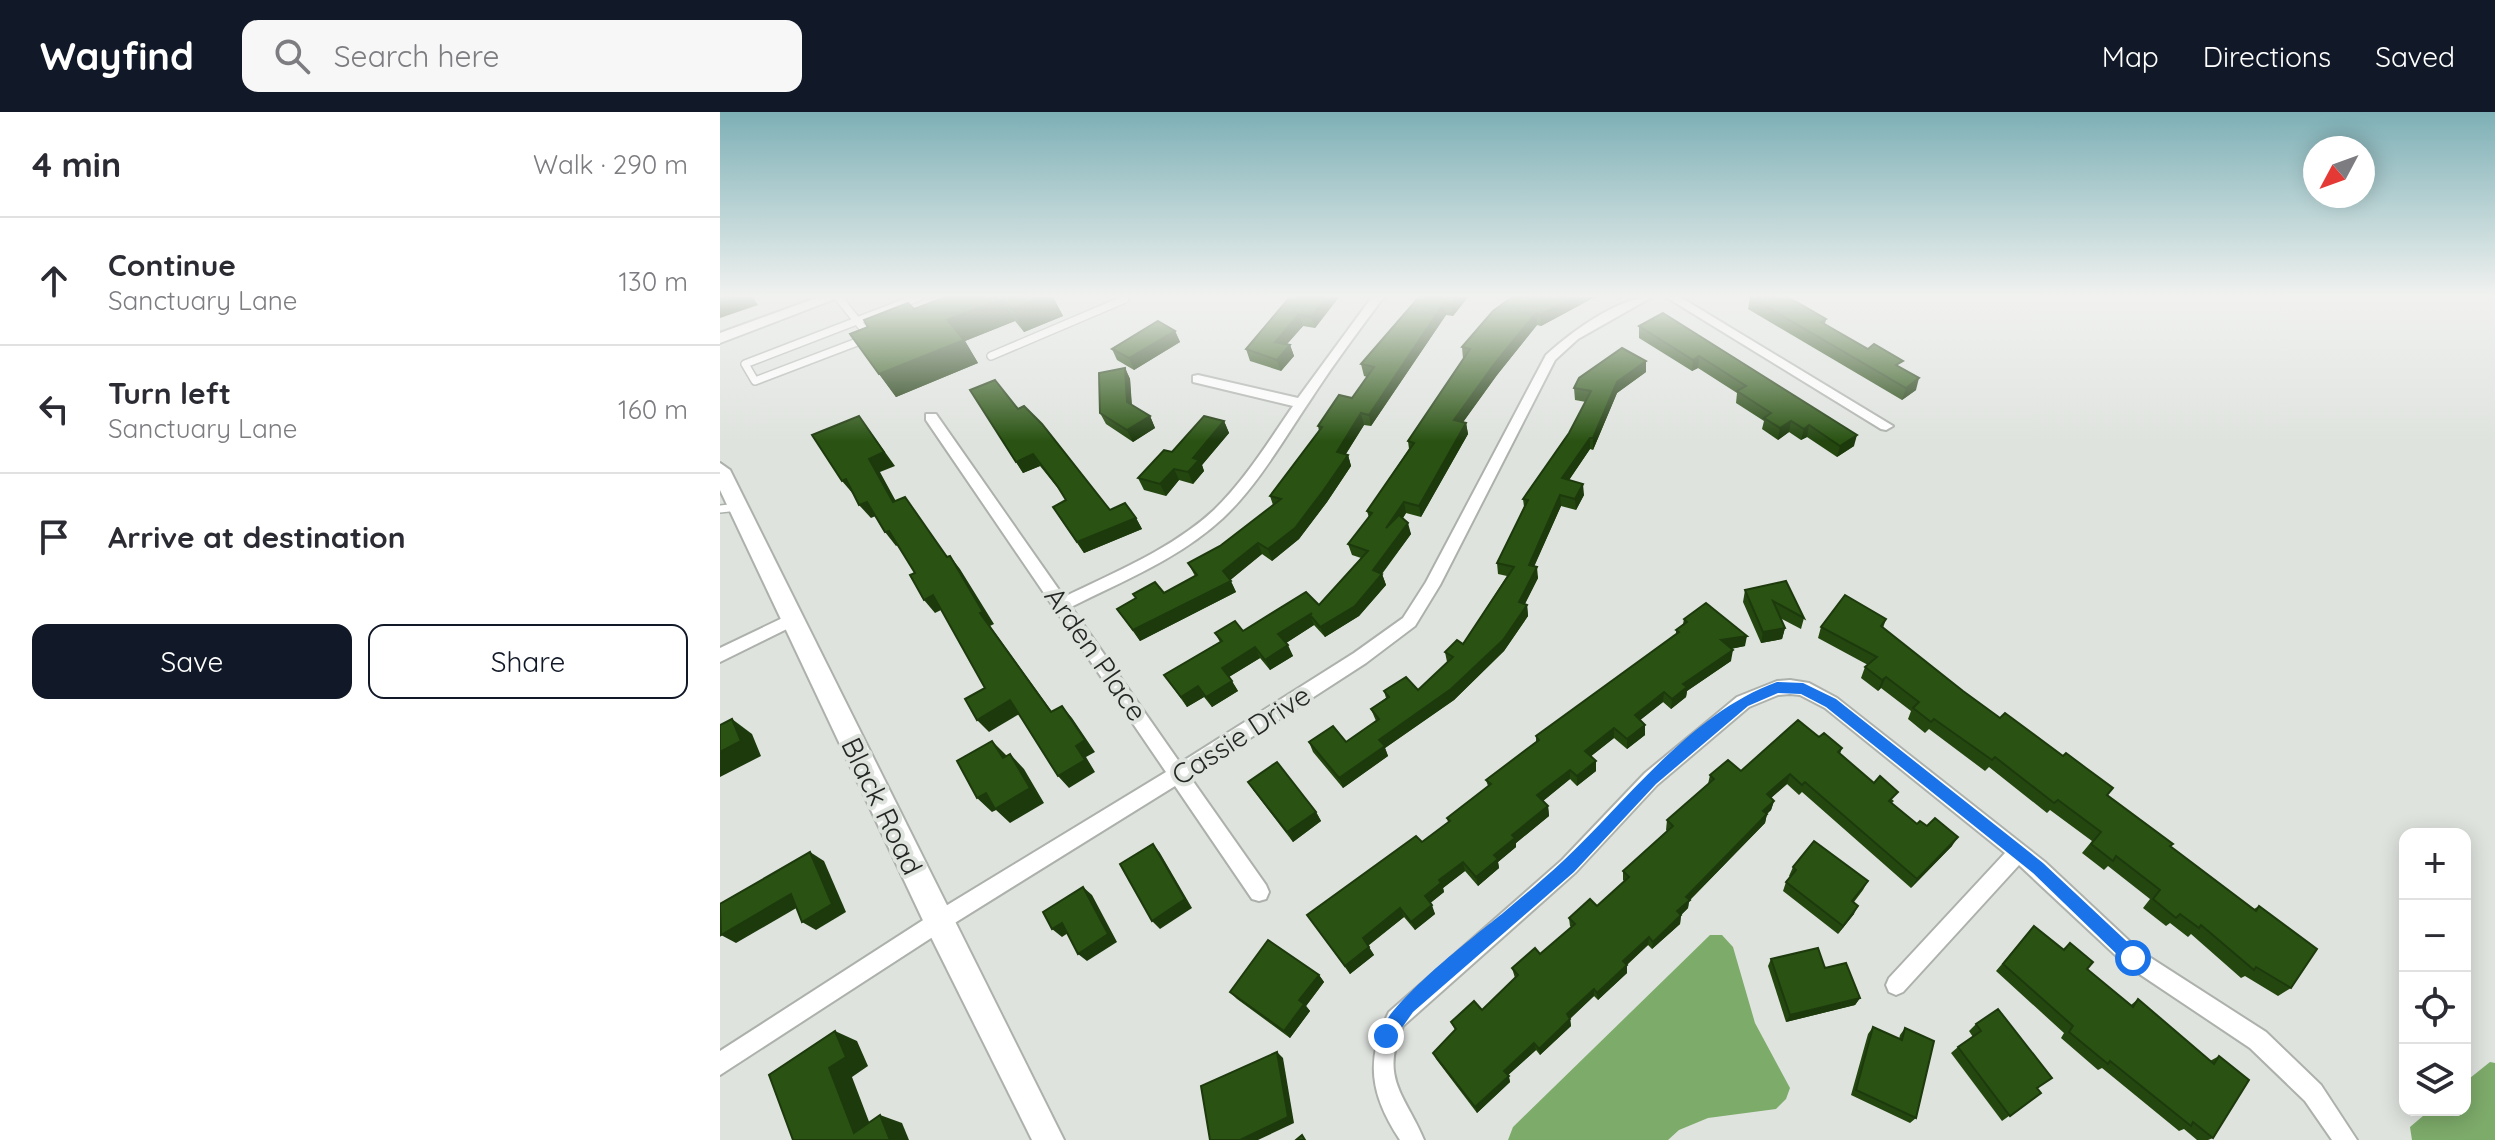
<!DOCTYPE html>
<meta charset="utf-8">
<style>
body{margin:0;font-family:Quicksand,sans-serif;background:#f7f7f7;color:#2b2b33}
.controls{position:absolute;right:24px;bottom:24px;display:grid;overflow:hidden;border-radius:16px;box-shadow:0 4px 20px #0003}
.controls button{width:72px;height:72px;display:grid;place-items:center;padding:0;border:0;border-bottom:2px solid #e1e1e2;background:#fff;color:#2b2b33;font:40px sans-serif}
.compass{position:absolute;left:1583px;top:24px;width:72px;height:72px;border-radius:50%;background:#fff;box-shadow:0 4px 20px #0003;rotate:229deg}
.stop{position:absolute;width:24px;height:24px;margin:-18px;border:6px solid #1a73e8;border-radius:50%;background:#fff}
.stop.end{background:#1a73e8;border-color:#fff;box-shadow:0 2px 8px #0008}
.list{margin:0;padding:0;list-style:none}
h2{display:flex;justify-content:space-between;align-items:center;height:104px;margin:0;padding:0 32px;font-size:34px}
h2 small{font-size:26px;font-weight:400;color:#7c7c81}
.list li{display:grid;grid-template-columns:52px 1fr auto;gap:24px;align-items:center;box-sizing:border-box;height:128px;padding:0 32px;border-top:2px solid #e1e1e2}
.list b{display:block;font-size:30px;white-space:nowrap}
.list p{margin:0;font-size:26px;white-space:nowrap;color:#7c7c81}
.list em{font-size:26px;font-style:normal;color:#7c7c81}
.actions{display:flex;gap:16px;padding:24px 32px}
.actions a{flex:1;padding:18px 0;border:2px solid #111827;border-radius:16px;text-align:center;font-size:28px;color:#111827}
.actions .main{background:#111827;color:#fff}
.icon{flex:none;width:44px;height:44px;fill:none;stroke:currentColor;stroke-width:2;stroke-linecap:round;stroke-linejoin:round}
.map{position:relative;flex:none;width:1775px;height:1028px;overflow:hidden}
header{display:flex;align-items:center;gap:48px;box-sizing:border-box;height:112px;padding:0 40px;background:#111827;color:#fff}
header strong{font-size:38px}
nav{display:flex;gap:44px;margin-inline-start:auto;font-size:28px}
.search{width:560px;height:72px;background:#f7f7f7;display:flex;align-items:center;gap:20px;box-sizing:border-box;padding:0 28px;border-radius:16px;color:#7c7c81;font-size:30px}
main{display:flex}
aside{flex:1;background:#fff}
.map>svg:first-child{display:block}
.water{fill:#7dab6a}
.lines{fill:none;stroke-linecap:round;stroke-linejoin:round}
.service-casing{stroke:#adb1ac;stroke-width:10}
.minor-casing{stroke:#adb1ac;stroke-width:4}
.tertiary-casing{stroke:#adb1ac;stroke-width:4}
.secondary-casing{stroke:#adb1ac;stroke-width:4}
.service{stroke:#fff;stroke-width:7}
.minor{fill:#fff;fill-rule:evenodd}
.tertiary{fill:#fff;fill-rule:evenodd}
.secondary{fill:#fff;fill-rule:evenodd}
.wall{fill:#244710}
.shaded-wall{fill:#1d3a0d}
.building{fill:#2a5313;stroke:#1d3a0d;stroke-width:2}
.route{fill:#1a73e8}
.labels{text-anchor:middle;stroke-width:8;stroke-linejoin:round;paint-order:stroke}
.street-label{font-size:28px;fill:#252725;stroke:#dfe3de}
</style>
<header>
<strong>Wayfind</strong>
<div class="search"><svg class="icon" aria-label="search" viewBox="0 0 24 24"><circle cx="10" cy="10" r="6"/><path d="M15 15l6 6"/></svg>Search here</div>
<nav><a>Map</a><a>Directions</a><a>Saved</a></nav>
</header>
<main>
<aside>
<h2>4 min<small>Walk · 290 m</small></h2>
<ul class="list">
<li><svg class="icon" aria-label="ahead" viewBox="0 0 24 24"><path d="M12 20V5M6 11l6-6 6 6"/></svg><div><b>Continue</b><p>Sanctuary Lane</p></div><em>130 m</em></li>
<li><svg class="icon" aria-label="left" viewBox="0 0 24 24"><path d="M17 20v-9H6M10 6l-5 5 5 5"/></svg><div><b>Turn left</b><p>Sanctuary Lane</p></div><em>160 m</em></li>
<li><svg class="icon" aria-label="arrive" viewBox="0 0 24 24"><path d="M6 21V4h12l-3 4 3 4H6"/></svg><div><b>Arrive at destination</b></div></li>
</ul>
<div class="actions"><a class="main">Save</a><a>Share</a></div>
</aside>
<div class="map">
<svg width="1775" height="1028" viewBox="0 0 1775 1028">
<rect width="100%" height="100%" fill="#dfe3de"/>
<g class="water">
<path d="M990,823H1002L1013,835L1035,911L1070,976L1066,987L1056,997L988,1006L959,1018L948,1028H788L793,1015Z"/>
<path d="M1770,950L1775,951V1028H1692L1690,1015L1710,998H1745V970Z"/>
</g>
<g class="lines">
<g class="service-casing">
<g id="service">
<path d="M118,185L150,225"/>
<path d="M145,227L35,269L25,252L199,185"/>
<path d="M271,244L405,187L403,185"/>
<path d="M0,397L18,395"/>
</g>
</g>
<g class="minor-casing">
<g id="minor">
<path d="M652,185H664C639,218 615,250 593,284C565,325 539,372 503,406C460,446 403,469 351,495L460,651L634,541L683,506L706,470L826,243C850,221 898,185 932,185L858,227L835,248L720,473L695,514L646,551L470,665L546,773L549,780L546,787L539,789L532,787L455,674L225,817L0,963V939L211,803L446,660L206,308V302H216L344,485C395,460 452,437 494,398C525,368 549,329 573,294L473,270V264L478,263L578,286Z"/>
<path d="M946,185H960L1173,314L1166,318L1161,317Z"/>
<path d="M73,501L79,503L81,507L79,511L0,550V536Z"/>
<path d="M1070,568L1089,571L1117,586L1325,750L1420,839L1546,920L1601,973L1637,1028H1612L1585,989L1530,936L1406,853L1299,753L1183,880L1176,883L1169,880L1166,873L1169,866L1285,741L1105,596L1080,583L1070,582L1058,583L1029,595L937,673L856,760L683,914C659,967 686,984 704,1028H680C650,983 645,948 669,900L842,748L925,661L1017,585L1057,569Z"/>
</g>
</g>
<g class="tertiary-casing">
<path id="tertiary" d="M99,185H120L0,231V221Z"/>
</g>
<g class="secondary-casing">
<path id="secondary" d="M0,351L10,358L344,1028H312L208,819L0,378Z"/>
</g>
<use href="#service" class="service"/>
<use href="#minor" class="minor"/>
<use href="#tertiary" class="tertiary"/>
<use href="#secondary" class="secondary"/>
</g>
<g class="wall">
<path d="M226,185H333L343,204L304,220L295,209L245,229L258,251L176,285L130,222Z"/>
<path d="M570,185H619L595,216L583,214L567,232L570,233L574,244L561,259L530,249L526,237Z"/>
<path d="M698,185H748L733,204L726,203L651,314L644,313L626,342L628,343L631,354L607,390L579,427L552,449L542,442L510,468L516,480L420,529L397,497L444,481L475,464L468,451L500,434L553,393L550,384L599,319L598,314L632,286L647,265L644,264L641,252Z"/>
<path d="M875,185L821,214L817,213L777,263L743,310L746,311L748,322L701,405L686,401L683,406L691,422L662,462L666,473L639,504L605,525L594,513L566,531L573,544L550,558L540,546L509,565L518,579L492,595L484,585L467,595L444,563L500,530L495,521L523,519L599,493L641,446L632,443L628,432L649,406L647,399L689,337L688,329L743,247L742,235L773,199Z"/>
<path d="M1030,185L1106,207L1105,212L1181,256L1196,278L1182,288L1028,197Z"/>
<path d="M943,201L1134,334L1117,345L1087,325L1081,328L1069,320L1058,328L1042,317L1044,309L1016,291L1017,281L978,256L972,259L919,226V214Z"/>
<path d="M455,219L460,230L414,258L397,248L392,237Z"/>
<path d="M405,256L410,267L412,293L430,304L435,316L413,330L386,312L380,301Z"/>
<path d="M926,260L897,281L873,338L870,337L849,368L864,383L856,398L841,394L814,454L818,466L805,492L807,493L808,504L784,539L734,588L665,636L668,644L623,676L593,640L589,630H626L656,609L651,597L666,586L664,579L698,578L727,550L725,540L743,532L787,464L778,462L777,451L804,395L803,387L849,321L866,290L855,288L854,276Z"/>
<path d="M250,278L298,297L390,398L416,406L422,417L364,441L340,406L346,388L345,385L320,354L303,361Z"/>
<path d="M504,309L509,321L482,353L484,359L473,372L459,368L446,384L424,378L418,366L452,340Z"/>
<path d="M1066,469L1084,506L1081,517L1060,506L1065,516L1062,527L1041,531L1023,490L1025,478Z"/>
<path d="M964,507L1025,534L1011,537V549L967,579L966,585L951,597L943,590L920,608L925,623L907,637L894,626L871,644L876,649V659L857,674L850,667L823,689L828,694L829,704L796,731V735L778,750L779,756L758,774L745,759L723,776L724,780L710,791L715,802L695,818L684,805L648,834L654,843L630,862L587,803L702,730L728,710L727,706L768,674L766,668L816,630V624L956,523V518L963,512Z"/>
<path d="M1166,507L1163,516L1243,579L1387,683L1450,734L1534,797L1539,794L1571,876L1558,884L1525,864L1521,866L1471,822L1468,825L1450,811L1446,814L1423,796L1430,787L1388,754L1384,758L1362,741L1372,729L1330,698L1327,701L1269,655L1265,659L1209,617L1205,621L1188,607L1191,599L1161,576L1158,579L1141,566L1145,555L1148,553L1098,526L1101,515Z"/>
<path d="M1099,625L1122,636L1120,642L1174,689L1172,691L1197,712L1232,734L1191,776L1082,680L1079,683L1067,672L1051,686L1054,689L1051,698L1047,702L1045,711L969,789L968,796L961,803L960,812L932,837L928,833L907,853V861L878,888L874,884L850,907L851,914L820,943L816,938L788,963L790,970L757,1001L716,947L713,941L735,918L731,910L762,898L795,866L792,856L820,842L851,815L850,814L849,806L877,794L904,769L903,768V759L947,719L946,718L947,708L988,672L990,663L1021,659Z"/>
<path d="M528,670L596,700L601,709L573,730L534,679Z"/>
<path d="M1073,755L1148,769L1143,778L1134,790V802L1118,822L1063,779L1066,770L1070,764H1069Z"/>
<path d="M1307,822L1343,837L1350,831L1367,857L1411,893L1418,887L1490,949L1499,944L1493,1026L1488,1028H1477L1464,1017L1459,1019L1382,956L1378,958L1341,926L1344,921L1276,859Z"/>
<path d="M1051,847L1105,856L1140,886L1135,893L1066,910L1048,854Z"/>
<path d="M599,863L604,870L586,894L590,899L570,926L517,887L510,880Z"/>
<path d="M1256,912L1321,981L1282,1009L1231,941L1238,935L1253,925L1249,919Z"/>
<path d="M1153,915L1179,927L1180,923L1185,916L1196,1006L1190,1011L1131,983L1148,922Z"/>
</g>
<g class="shaded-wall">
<path d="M18,185H33L38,193L0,206V191Z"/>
<path d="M322,185H333L343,204L304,220L292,197Z"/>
<path d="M607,185H619L595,216L591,205Z"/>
<path d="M737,185H748L733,204L731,193Z"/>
<path d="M854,185H875L821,214L820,203Z"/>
<path d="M282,187L295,209L245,229L258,251L176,285L159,262L227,208Z"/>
<path d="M724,191L726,203L651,314L649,303Z"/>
<path d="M816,201L817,213L777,263L736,320L734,308L775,251Z"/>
<path d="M579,202L583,214L559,241L555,230Z"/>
<path d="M455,219L460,230L414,258L409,246Z"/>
<path d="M570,233L574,244L561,259L557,248Z"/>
<path d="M979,244L978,256L972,259L973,248Z"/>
<path d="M926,249V260L897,281L873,338V326L897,270Z"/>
<path d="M405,256L410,267L412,302L407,290Z"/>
<path d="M1199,266L1196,278L1182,288L1186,276Z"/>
<path d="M641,301L644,313L620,351L617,340Z"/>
<path d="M139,304L175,354L160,360L184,404L173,390L149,347Z"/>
<path d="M430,304L435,316L413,330L407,318Z"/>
<path d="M504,309L509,321L482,353L484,359L473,372L468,360L473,346Z"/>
<path d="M1071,309L1069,320L1058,328L1060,316Z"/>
<path d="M746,311L748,322L701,405L699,394Z"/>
<path d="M1089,313L1087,325L1081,328L1084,317Z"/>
<path d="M1137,323L1134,334L1117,345L1120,334Z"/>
<path d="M870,326V337L843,377L842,366Z"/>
<path d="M313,342L320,354L303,361L296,350Z"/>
<path d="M628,343L631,354L607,390L579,427L552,449L548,437Z"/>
<path d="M454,357L459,368L446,384L440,372Z"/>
<path d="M126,367L134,383L122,369Z"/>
<path d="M863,372L864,383L856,398L855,387Z"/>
<path d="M840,383L841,394L810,464L809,453Z"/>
<path d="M147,390L158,403L151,406L139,393Z"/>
<path d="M684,390L686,401L669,427L666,416Z"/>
<path d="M416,406L422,417L364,441L357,430Z"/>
<path d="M688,411L691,422L656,469L653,458Z"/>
<path d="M169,419L180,432L176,434L165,420Z"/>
<path d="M538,431L542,442L508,470L503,459Z"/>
<path d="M230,444L240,457L274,512L270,514L341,612L331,600L260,501Z"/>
<path d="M817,455L818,466L800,501L799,490Z"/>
<path d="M662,462L666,473L639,504L605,525L600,515Z"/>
<path d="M511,469L516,480L420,529L413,518Z"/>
<path d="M213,483L225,496L215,501L204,488Z"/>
<path d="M807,493L808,504L784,539L734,588L665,636L668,644L623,676L619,666Z"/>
<path d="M592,501L590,503L594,513L563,533L558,522Z"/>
<path d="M1065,516L1062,527L1041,531L1043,520Z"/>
<path d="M1027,524L1025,534L999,539L1001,528Z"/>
<path d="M568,533L573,544L550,558L545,548Z"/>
<path d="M535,535L540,546L507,566L502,556Z"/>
<path d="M1013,538L1011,549L967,579L966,585L951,597L952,587L963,572Z"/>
<path d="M1166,565L1161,576L1158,579L1162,568Z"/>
<path d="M512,569L518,579L492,595L486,585Z"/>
<path d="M478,574L484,585L467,595L461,585Z"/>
<path d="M944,580L943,590L914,613L915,603Z"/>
<path d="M290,588L301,601L269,620L257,608Z"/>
<path d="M342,594L352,606L375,640L366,645L375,660L349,676L338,664L356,634Z"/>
<path d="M12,607L32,622L41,644L0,665V640Z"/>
<path d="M925,613V623L907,637V627Z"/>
<path d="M894,616V626L865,649V639Z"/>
<path d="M272,629L287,644L283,646Z"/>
<path d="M290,642L304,657L324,691L290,711L276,698L272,700L257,686Z"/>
<path d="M876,649V659L857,674V664Z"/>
<path d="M850,658V667L818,693L817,683Z"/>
<path d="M1070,662L1067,672L1044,692L1047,682Z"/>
<path d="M1054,689L1051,698L1040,708L1043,699Z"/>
<path d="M828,694L829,704L796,731V735L778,750L779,756L758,774L756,765L774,743L792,723Z"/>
<path d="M596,700L601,709L573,730L567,720Z"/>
<path d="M1047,702L1045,711L969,789L968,796L956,808L957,799L966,785Z"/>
<path d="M1238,725L1232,734L1191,776L1197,767Z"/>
<path d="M433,732L440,741L472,796L440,817L432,809Z"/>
<path d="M90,740L104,749L126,800L96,818L82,810Z"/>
<path d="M743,750L745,759L723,776L724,780L708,793L705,784L719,768Z"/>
<path d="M363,775L372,783L397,830L367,849L358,842Z"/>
<path d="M71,782L85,791L16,831L1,823Z"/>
<path d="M712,793L715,802L695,818L691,810Z"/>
<path d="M1138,794L1134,802L1118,822L1123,814Z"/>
<path d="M680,796L684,805L647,834L643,826Z"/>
<path d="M961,803L960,812L932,837L933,830Z"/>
<path d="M342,811L351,819L342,825L332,817Z"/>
<path d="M929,825L928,833L903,856V849Z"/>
<path d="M649,835L654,843L630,862L625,854Z"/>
<path d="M907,853V861L878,888L877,881Z"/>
<path d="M599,863L604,870L586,894L590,899L570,926L564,919L579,888Z"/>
<path d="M874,877V884L847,909V902Z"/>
<path d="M1140,886L1135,893L1066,910L1070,903Z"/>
<path d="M850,907L851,914L820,943L819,937Z"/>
<path d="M115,919L137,929L148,954L132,965L156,1028L134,1021L109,956Z"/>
<path d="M814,931L816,938L786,965L784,959Z"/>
<path d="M557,940L563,946L574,1011L538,1028H520Z"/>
<path d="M789,964L790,970L757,1001L755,995Z"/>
<path d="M160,1003L182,1011L189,1028H170Z"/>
</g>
<g class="building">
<path d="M0,185H18L0,191Z"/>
<path d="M226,185H322L292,197L282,187L227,208L244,228L159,262L130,222L148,215L144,208L188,191L194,197Z"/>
<path d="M570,185H607L591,205L579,202L555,230L570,233L557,248L526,237Z"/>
<path d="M699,185H737L731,193L724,191L649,303L641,301L617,340L628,343L603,379L575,416L548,437L538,431L503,459L511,469L413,518L397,497L416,486L413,482L435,470L444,481L477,463L468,451L500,434L561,387L550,384L602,315L598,314L619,283L632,286L654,255L641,252Z"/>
<path d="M792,185H854L820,203L816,201L775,251L734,308L746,311L699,394L684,390L666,416L679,403L688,411L653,458L662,462L635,494L600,515L590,503L592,501L558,522L568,533L545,548L535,535L502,556L512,569L486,585L478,574L461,585L444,563L502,529L495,521L515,509L523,519L586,480L599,493L648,439L628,432L652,401L647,399L694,331L688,329L750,237L742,235L773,199Z"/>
<path d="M1030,185H1066L1080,192L1106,207L1101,210L1148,237L1154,232L1183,249L1176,253L1199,266L1186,276Z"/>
<path d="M943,201L1137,323L1120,334L1089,313L1084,317L1071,309L1060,316L1044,306L1051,301L1017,279L1026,274L979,244L973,248L919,214Z"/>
<path d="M438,209L455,219L409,246L392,237Z"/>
<path d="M902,236L926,249L897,270L873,326H870L842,366L863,372L855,387L840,383L809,453L817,455L799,490L807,493L783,528L731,577L659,628L665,634L619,666L589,630L613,614L626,630L659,607L651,597L669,585L664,579L686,565L698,578L733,545L725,540L737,528L743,532L794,455L777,451L808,388L803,387L849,321L871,279L854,276L859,266Z"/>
<path d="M405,256L407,290L430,304L407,318L380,301L379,261Z"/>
<path d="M275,268L298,297L304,294L322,312L390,398L405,391L416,406L357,430L333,395L346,388L338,375L313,342L296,350L250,278Z"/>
<path d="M139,304L164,340L149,347L173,390L185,385L227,445L230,444L263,500L260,501L331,600L342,594L365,628L356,634L365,648L338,664L290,588L257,608L245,587L265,576L213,483L204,488L190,463L195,461L169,419L165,420L147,390L139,393L126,367L122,369L92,323Z"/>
<path d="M484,304L504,309L473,346L479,348L468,360L454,357L440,372L418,366L444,338L452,340Z"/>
<path d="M1066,469L1084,506L1053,489L1065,516L1043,520L1025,478Z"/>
<path d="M1125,483L1166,507L1161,514L1243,579L1280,606L1285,601L1343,644L1346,641L1366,656L1393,676L1387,683L1453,732L1450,734L1536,799L1539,794L1597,837L1571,876L1536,855L1534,858L1481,813L1479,816L1460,802L1456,806L1433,787L1440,778L1396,744L1393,749L1371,732L1381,720L1338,688L1334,691L1275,645L1272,648L1214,607L1211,610L1193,596L1199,590L1166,565L1162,568L1145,555L1157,545L1101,515Z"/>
<path d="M986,491L1027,524L1001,528L1013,538L963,572L967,575L952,587L944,580L915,603L925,613L907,627L894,616L865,639L876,649L857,664L850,658L817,683L828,694L792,723L795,726L774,743L778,747L756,765L743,750L719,768L721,771L705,784L712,793L691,810L680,796L643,826L649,835L625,854L587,803L696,724L702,730L730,709L727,706L771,672L766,668L819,628L816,624L959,520L956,518L967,510L964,507Z"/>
<path d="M12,607L21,629L0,640V613Z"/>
<path d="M1078,608L1099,625L1104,621L1122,636L1118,640L1154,671L1160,664L1178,680L1169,689L1197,712L1200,709L1207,714L1215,706L1238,725L1197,767L1085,670L1082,673L1070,662L1047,682L1054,689L1043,699L1047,702L966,785L970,788L957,799L961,803L933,830L929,825L903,849L907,853L877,881L874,877L847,902L850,907L819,937L814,931L784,959L789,964L755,995L713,941L736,917L731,910L754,889L762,898L798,863L792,856L815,836L820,842L855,812L849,806L870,787L877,794L909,765L903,759L953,714L947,708L994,667L990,663L1008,648L1021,659Z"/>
<path d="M272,629L283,646L290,642L310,676L275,697L266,681L257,686L237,649Z"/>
<path d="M557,650L596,700L567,720L528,670Z"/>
<path d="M1094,729L1148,769L1132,789L1138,794L1123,814L1066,770L1076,758L1073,755Z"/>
<path d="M433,732L465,787L432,809L400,752Z"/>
<path d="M90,740L112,792L82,810L71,782L1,823L0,792Z"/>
<path d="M363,775L388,822L358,842L342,811L332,817L323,800Z"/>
<path d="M1314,814L1344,838L1350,831L1373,850L1367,857L1413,895L1418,887L1494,952L1499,944L1529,968L1493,1026L1473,1010L1471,1014L1390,949L1388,952L1349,920L1353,914L1283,852Z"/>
<path d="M548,828L599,863L579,888L584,892L564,919L510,880Z"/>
<path d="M1098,836L1105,856L1126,851L1140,886L1070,903L1051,847Z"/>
<path d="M1278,897L1332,966L1317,976L1321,981L1290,1004L1238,935L1261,919L1256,912Z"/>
<path d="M1153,915L1182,928L1185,916L1214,929L1196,1006L1136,978Z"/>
<path d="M115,919L126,945L109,956L134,1021L160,1003L170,1028H73L49,963Z"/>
<path d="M557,940L568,1005L520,1028H490L481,974Z"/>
<path d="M582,1023L585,1028H576Z"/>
</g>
<linearGradient id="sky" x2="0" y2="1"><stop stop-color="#7db0b6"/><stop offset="0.56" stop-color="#f1f2f0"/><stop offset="1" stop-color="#f1f2f0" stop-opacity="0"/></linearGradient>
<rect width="1775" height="329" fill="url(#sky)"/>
<path class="route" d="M1057,570L1083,571L1116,587L1323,751L1418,840V852H1407L1313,761L1106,595L1081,582L1058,581L1028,594L936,672L854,760L693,900L672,930H660C649,904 761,819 783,801C803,784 824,767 843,749C908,688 971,601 1057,570Z"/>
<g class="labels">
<g class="street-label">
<text transform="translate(376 542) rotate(55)" y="10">Arden Place</text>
<text transform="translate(521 623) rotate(-33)" y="10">Cassie Drive</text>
<text transform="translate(162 694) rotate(64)" y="10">Black Road</text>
</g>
</g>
</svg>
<div class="controls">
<button>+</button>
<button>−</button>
<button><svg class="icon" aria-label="locate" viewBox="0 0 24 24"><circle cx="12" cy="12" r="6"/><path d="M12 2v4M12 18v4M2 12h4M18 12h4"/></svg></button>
<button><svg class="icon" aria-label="layers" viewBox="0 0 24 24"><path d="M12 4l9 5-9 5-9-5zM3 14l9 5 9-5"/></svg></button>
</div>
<svg class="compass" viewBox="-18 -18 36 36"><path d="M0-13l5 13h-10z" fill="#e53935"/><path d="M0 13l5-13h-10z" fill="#7c7c81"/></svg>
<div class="stop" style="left:1413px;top:846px"></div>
<div class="stop end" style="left:666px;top:924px"></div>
</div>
</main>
